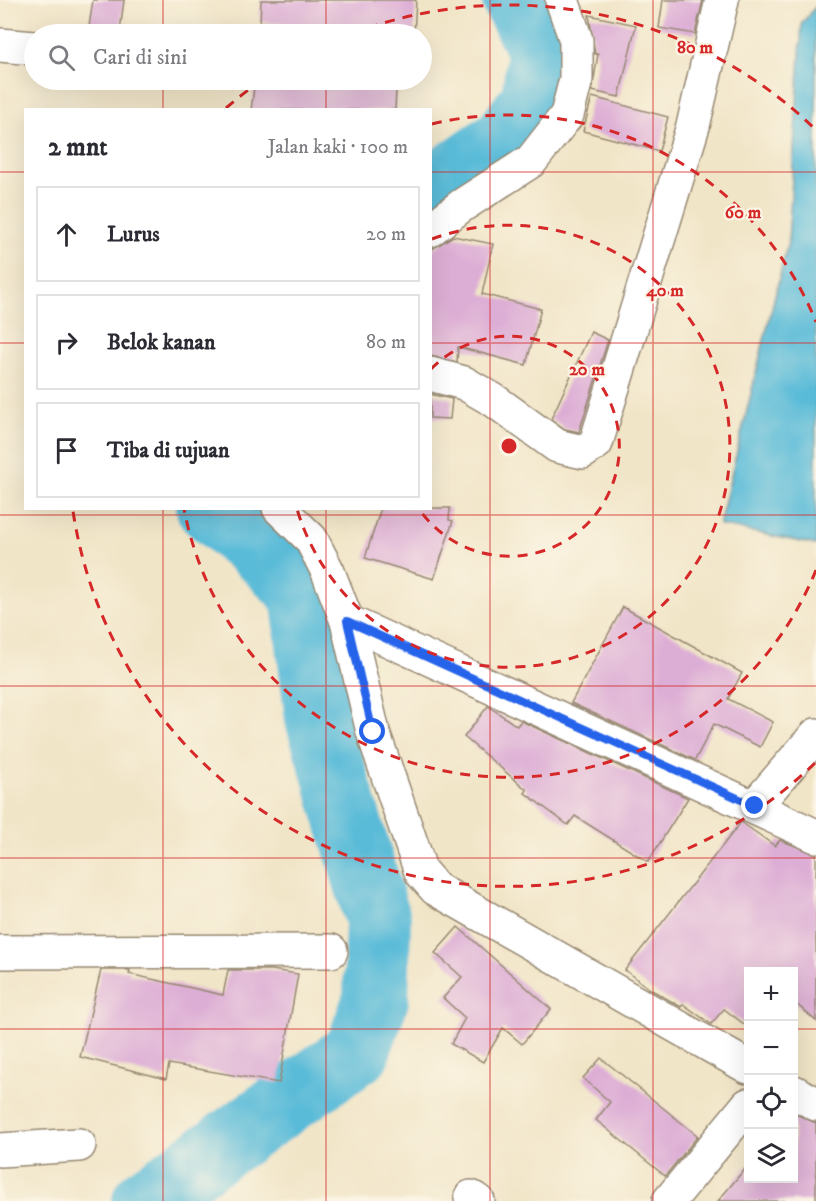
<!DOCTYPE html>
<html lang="id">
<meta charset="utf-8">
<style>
body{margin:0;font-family:"IM FELL DW Pica",serif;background:#f2f2f3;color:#2b2b33}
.controls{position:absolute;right:18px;bottom:18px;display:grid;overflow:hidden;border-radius:0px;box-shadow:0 6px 24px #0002}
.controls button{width:54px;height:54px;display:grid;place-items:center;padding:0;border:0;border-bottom:2px solid #e1e1e2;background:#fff;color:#2b2b33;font:30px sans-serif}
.stop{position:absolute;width:18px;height:18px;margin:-14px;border:4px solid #2563eb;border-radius:50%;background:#fff}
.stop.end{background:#2563eb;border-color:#fff;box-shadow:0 2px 6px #0008}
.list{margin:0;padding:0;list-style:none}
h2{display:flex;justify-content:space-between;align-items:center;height:78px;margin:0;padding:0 24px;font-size:26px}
h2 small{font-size:20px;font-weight:400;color:#7c7c81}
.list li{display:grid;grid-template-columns:39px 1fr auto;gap:18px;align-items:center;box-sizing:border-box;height:96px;margin:0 12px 12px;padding:0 12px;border:2px solid #e1e1e2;border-radius:0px}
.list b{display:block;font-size:22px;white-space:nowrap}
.list em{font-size:20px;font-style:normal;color:#7c7c81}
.icon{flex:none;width:33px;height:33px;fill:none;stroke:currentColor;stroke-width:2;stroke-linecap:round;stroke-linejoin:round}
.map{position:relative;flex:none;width:816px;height:1201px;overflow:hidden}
.search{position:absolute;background:#fff;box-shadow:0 6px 24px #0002;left:24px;top:24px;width:408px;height:66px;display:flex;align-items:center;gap:15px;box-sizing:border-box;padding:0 21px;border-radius:33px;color:#7c7c81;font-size:22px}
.panel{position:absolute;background:#fff;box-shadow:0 6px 24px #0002;left:24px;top:108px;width:408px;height:402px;border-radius:0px}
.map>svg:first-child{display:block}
.water{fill:#5abbd8;stroke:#4a727b;stroke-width:1.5}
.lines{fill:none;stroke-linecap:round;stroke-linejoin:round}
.river{stroke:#5abbd8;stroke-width:66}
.building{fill:#ddaed5}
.street-casing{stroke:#968872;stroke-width:36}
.street{stroke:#fff;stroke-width:33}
.route{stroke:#2563eb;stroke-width:8}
.grid{fill:none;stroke:#d62828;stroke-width:1.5;stroke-opacity:0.55}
.ring{fill:none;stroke:#d62828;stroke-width:3;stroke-dasharray:10 8}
.centre{fill:#d62828;stroke:#fcf5e5;stroke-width:3}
.ring-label{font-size:18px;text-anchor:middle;font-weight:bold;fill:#d62828;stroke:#fcf5e5;stroke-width:4.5;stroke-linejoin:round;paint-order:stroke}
</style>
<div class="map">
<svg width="816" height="1201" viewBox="0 0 816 1201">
<rect width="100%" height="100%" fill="#fcf5e5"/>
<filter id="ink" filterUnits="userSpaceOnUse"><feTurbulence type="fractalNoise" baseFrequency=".0167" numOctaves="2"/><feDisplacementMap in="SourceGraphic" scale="12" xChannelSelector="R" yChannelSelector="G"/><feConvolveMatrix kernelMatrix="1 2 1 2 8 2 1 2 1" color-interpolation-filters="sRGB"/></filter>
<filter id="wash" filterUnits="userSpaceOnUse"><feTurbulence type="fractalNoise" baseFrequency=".008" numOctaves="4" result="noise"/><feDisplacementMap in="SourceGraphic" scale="24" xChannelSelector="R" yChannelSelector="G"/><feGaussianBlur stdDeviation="1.35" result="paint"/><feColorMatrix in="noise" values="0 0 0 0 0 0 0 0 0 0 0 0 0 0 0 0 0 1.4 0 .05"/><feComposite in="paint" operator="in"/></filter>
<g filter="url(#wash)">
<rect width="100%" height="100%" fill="#f1e5c7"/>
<path class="water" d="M816,6V545L719,525L788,242L802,23Z"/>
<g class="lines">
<g class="river">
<path d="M430,191L504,140L534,100L540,51L515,0"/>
<path d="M145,1201L357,1052L376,999L378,920L318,719L303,594L267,557L209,508"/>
</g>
</g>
<g id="blocks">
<g class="building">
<path d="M93,0H124L120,31L89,27Z"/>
<path d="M261,0H416L414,34L260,22Z"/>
<path d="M663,0H703L695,34L659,28Z"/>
<path d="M589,15L636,25L619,97L592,91L598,54H595Z"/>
<path d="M255,80H307L396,90L395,110H251Z"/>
<path d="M592,97L668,117L659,151L583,131Z"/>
<path d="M453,236L493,244L482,294L541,309L526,365L458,347L457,362L430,356V257L432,249Z"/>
<path d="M591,332L608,340L579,432L565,429L551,419Z"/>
<path d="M430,394L452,399L450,419L430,418Z"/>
<path d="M381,508H450L449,520L453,521L434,579L365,558Z"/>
<path d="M623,607L742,673L728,699L773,722L760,747L714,724L695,760L571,703Z"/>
<path d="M488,706L517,726L521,721L688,798L648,862L575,816L568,825L525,793L527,790L464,737Z"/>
<path d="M741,822L775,846L780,840L816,854V1021L794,1002V972H748V1027L724,1009L711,1024L683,1004L681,1007L650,989L625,970Z"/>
<path d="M458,927L551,1009L522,1044L503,1028L483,1062L451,1044L465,1018L443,998L462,977L435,953Z"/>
<path d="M101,970H130L129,974L223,995L228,970H272L298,974L279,1083L169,1064L166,1079L80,1057Z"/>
<path d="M601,1058L698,1136L665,1176L596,1120L610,1102L583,1078Z"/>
<path d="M794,1113L816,1123V1201H718L748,1165V1179H794Z"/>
</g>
</g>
</g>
<g filter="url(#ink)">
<use href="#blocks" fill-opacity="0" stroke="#968872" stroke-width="1.5"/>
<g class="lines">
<g class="street-casing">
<g id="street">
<path d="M0,45L34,48"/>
<path d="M430,230L461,206L531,161L567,115L576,79V40L562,0"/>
<path d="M430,374L464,383L495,401L557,446L583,452L596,443L693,126L722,0"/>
<path d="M279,508L311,539L328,572L347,621L373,732L421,872L436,889L748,1067"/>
<path d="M347,621L816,836"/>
<path d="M755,806L816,735"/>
<path d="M0,952L331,951"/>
<path d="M794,1092L816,1104"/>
<path d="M0,1150L79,1145"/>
<path d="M471,1197L478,1201"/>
<path d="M669,1201L748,1105"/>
</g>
</g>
<use href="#street" class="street"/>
</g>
</g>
<g class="lines" filter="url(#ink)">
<path class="route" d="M373,732L347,621L755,806"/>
</g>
<path class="grid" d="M163,0V34M326,0V34M490,0V1201M653,0V1201M163,80V110M326,80V110M0,172H26M430,172H816M0,343H26M430,343H816M163,508V1201M326,508V1201M0,515H816M0,686H816M0,858H816M0,1029H748M794,1029H816"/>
<g class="ring">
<path d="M431 369A110 110 0 1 1 419 509"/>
<path d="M432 239A221 221 0 1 1 297 509"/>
<path d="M816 570A331 331 0 0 1 184 509M432 124A331 331 0 0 1 816 322"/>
<path d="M815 763A441 441 0 0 1 73 511M226 108A441 441 0 0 1 262 80M351 34A441 441 0 0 1 815 129"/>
</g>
<circle cx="509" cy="446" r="9" class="centre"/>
<g class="ring-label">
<text x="695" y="53">80 m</text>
<text x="743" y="218">60 m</text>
<text x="665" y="296">40 m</text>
<text x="587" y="375">20 m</text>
</g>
</svg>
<div class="controls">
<button>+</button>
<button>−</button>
<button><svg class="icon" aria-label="locate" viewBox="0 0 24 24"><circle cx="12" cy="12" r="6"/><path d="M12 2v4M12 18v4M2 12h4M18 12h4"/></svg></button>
<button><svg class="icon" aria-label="layers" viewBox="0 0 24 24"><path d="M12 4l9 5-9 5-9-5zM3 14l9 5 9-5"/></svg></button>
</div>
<div class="stop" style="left:373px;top:732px"></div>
<div class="stop end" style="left:755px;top:806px"></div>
<div class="search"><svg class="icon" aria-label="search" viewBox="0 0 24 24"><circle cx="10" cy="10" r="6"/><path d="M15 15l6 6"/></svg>Cari di sini</div>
<section class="panel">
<h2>2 mnt<small>Jalan kaki · 100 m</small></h2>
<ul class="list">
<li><svg class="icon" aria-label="ahead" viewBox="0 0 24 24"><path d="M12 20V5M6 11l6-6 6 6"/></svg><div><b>Lurus</b></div><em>20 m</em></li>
<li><svg class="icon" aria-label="right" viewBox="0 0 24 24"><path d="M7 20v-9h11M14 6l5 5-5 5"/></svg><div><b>Belok kanan</b></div><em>80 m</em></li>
<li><svg class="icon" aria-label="arrive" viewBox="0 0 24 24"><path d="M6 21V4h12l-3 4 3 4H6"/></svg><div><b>Tiba di tujuan</b></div></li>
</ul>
</section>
</div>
